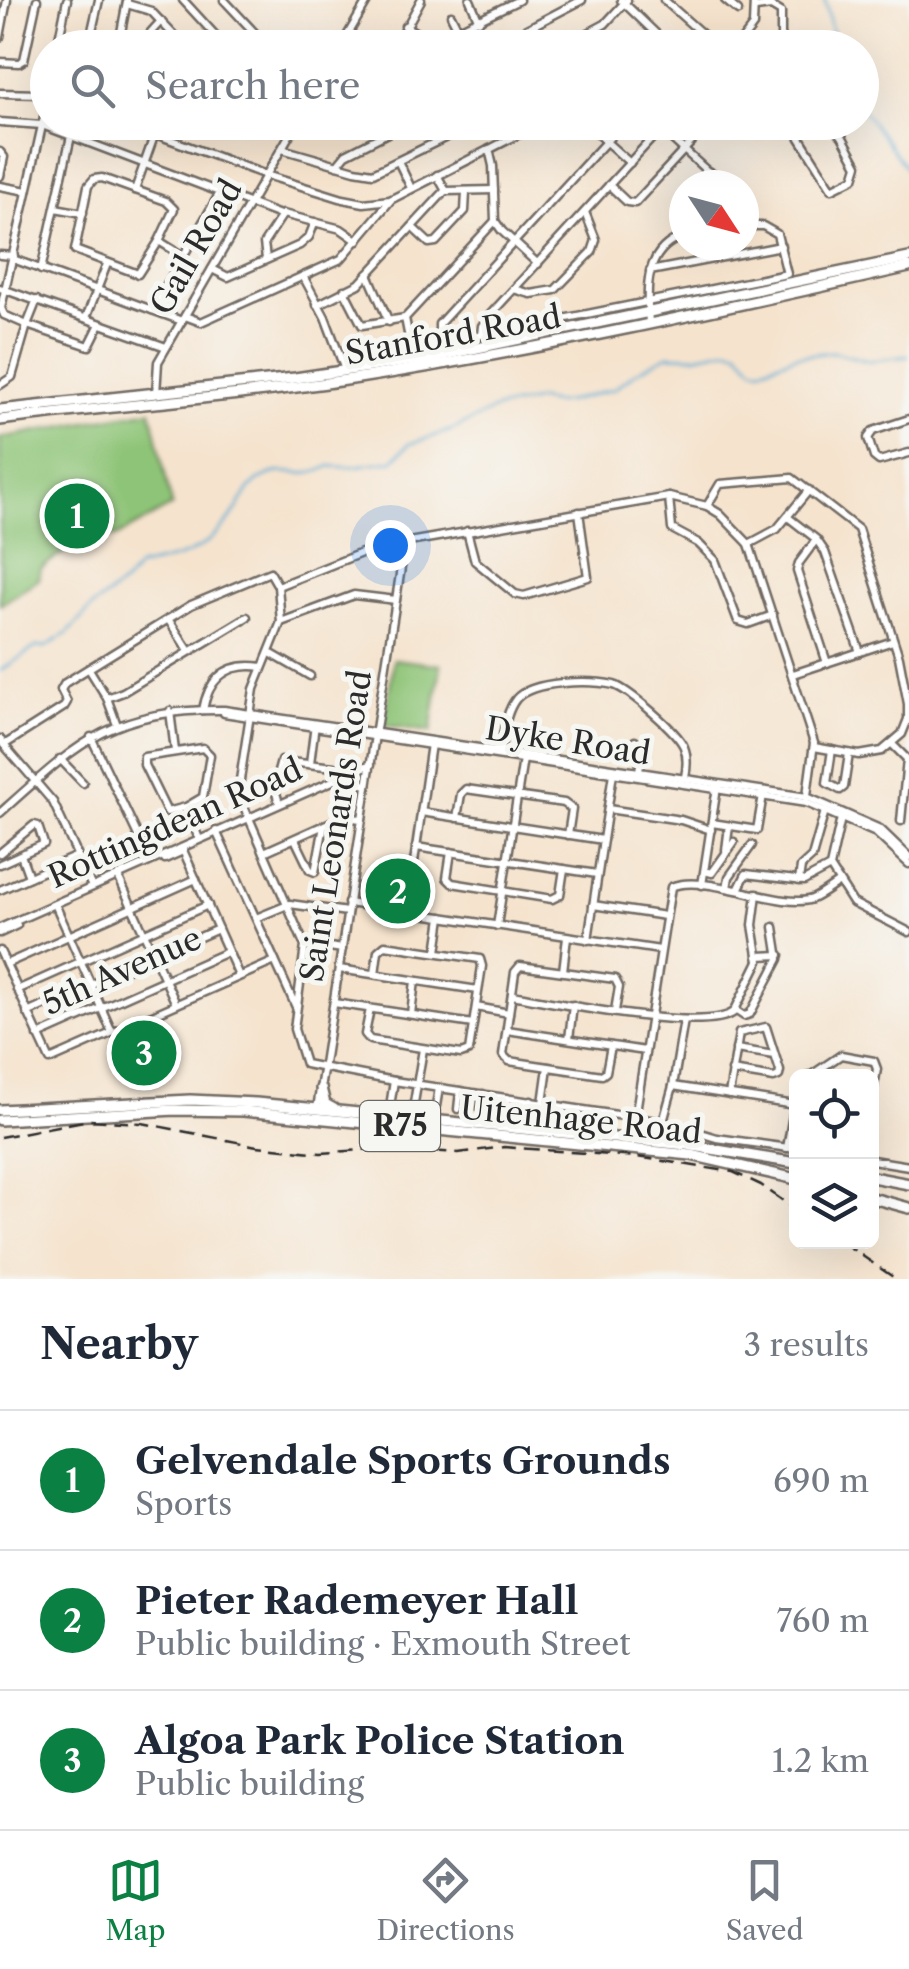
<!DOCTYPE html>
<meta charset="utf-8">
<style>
body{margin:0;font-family:"Libre Caslon Text",serif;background:#f6f6f7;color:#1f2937}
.controls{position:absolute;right:30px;bottom:30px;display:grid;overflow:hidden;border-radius:15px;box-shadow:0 10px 40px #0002}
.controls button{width:90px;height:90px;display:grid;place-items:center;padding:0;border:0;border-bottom:2px solid #e0e1e3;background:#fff;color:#1f2937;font:50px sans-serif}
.compass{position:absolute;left:669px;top:170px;width:90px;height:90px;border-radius:50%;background:#fff;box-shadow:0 10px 40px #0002;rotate:126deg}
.you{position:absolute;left:390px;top:545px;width:35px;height:35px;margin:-25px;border:8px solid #fff;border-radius:50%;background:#1a73e8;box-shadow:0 0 0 15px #1a73e833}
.badge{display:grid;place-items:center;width:65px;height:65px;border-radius:50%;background:#0b8043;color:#fff;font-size:32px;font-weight:700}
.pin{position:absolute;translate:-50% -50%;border:5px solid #fff;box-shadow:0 2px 10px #0006}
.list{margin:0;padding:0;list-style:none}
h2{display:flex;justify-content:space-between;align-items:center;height:130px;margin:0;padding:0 40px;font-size:42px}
h2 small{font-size:32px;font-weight:400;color:#747a83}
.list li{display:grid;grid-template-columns:65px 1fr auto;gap:30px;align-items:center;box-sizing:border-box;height:140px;padding:0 40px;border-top:2px solid #e0e1e3}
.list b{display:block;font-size:38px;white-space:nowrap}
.list p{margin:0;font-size:32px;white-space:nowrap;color:#747a83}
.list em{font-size:32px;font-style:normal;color:#747a83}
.icon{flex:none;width:55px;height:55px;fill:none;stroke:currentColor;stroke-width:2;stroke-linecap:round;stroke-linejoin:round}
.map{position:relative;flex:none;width:909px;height:1279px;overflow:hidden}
.search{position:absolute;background:#fff;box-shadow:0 10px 40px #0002;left:30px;right:30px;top:30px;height:110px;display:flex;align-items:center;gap:25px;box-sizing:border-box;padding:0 35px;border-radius:55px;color:#747a83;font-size:38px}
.sheet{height:550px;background:#fff}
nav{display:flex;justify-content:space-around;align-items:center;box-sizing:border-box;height:140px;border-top:2px solid #e0e1e3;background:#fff;font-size:28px;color:#747a83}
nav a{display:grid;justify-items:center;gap:5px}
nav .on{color:#0b8043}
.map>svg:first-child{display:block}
.green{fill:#8ec477;stroke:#5c7851;stroke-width:2.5}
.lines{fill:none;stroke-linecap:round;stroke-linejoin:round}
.stream{stroke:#5aacd5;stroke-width:2.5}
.minor-casing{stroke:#726b64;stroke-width:11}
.major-casing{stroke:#726b64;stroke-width:14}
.minor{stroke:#fff;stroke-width:6}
.major{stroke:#fff;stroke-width:9}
.rail{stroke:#2b2b2b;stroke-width:2.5;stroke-dasharray:15 8;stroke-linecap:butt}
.labels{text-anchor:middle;stroke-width:10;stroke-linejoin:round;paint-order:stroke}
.shield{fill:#f6f6f2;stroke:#686867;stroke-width:2.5}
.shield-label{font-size:30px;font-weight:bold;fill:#2b2b2b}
.street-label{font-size:32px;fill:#2b2b2b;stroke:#f6f6f2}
</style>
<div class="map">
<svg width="909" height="1279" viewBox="0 0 909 1279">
<rect width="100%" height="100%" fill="#f6f6f2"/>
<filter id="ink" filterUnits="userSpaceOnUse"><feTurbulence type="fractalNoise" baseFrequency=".01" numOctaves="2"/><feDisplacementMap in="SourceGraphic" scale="20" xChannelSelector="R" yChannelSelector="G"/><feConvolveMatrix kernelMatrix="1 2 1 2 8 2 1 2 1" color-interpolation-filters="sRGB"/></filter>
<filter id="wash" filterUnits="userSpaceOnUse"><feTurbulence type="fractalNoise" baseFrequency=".0048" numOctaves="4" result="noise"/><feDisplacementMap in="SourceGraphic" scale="40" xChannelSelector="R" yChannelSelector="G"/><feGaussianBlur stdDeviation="2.25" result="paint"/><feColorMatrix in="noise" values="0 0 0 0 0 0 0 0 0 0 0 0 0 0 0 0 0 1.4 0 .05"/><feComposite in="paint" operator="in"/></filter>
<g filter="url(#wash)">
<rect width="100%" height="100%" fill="#f5e3cd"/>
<g class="green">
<path d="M151,410L172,506L116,537L107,536L102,526L41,568L39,579L0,605V438Z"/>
<path d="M394,659L441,665L431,732L384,725Z"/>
</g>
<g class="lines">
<g class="stream">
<path d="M825,0L835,48"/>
<path d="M862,109L909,172"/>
<path d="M0,671L36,647H46L68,633L91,608L126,582L138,567C177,558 198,557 226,524C240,509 244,488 264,477C287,464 300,483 330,466C352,470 370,462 392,461L409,444L452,430L495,409L539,400L554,403L570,401L614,389L636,372L668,355L694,356L729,349L739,351L753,367L760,369L795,356L834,352L868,361L909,356"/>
</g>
</g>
</g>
<g filter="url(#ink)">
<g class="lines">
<g class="minor-casing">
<g id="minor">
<path d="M183,0L227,48"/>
<path d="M224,0L269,48"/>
<path d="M470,0L479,21"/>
<path d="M621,0L671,48"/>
<path d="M664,0L718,48"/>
<path d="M725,0L738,11"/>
<path d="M127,4L151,11L186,48"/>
<path d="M756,8L771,6L781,12V48"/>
<path d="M451,15L459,31"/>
<path d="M405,26L425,38H440L519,0"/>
<path d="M589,33L596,48"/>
<path d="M0,37L7,0"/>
<path d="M57,48L67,0"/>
<path d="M88,48L99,0"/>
<path d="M118,48L127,1"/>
<path d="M147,48L151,32L161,21"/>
<path d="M340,48L368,0"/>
<path d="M395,48L421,0"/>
<path d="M490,48L582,0"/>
<path d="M560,48L605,24L627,0"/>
<path d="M736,48L753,26L754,0"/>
<path d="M0,62L19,63L24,60L37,0"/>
<path d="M0,93L40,94L48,90"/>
<path d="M0,122L42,125L280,215"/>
<path d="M123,122L266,175L343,199L364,203L390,200L543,122"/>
<path d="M445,122L452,135"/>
<path d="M584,122L630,163"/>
<path d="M790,122L832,189L854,178L858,165L842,136L828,122"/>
<path d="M661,129L706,170L731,185"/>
<path d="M282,149L355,170L373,173L477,122"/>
<path d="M0,152L4,157L0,176"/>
<path d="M398,161L411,188"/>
<path d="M337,165L346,154L409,122"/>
<path d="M437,175L446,191L494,190"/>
<path d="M102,178L166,201L174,209L159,241L138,274L75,250L88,186L94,179Z"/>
<path d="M609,185L627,202L635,203L710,122"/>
<path d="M0,186L27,191"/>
<path d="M135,190L159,122"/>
<path d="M55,208L83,213"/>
<path d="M495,221L502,231L538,264"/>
<path d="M412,227L429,243L436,242L465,211L466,192"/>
<path d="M159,241L183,256"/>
<path d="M0,255L14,256"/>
<path d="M13,259L182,321"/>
<path d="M266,259L264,243L283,214L341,229L358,241"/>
<path d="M212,269L228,277L300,245L309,237L315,222"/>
<path d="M41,270L71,136"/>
<path d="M650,271L781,246"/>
<path d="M368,274L389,322"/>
<path d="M303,276L325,317L345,370"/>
<path d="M0,288L166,347"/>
<path d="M514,289L531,294L555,290L592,252L596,240L585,212"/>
<path d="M344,290L362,325L405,318"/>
<path d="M37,300L27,325L89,346L100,324"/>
<path d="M317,305L359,284L445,191"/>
<path d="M152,310L221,191"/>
<path d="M185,316L201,322L341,259L390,201"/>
<path d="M86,318L107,264"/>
<path d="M649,323C646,289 644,249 684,236"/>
<path d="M481,335L482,326L489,316L667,122"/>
<path d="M439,343V324L624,122"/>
<path d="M411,349L405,318L495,221L493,166L489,149"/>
<path d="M352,361L787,274L777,234L763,226H744"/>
<path d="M0,385L12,377L27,325L4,315L1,308L48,99"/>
<path d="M156,394L158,362L297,122"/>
<path d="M909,419L873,431L868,438L874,457L879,461L909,453"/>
<path d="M669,497L672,529L698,543L715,560L738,621L748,624L773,615"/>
<path d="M707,506L720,484L792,478L858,529L899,657L908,704V719L902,734L882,751L859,755L814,747"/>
<path d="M789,518L816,539L825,552L860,652"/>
<path d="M467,531L475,561L515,594L524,596L588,577L579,512"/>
<path d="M816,540L799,563L797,571L827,663"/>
<path d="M749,544L777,529L809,490"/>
<path d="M278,586L281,622L254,689L238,793L305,946L294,1029L305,1064L394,1081L663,1122L717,1138L796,1149"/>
<path d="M168,619L189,651"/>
<path d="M281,622L354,595L396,600"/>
<path d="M270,653L310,676"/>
<path d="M89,669L107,698L117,725"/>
<path d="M793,674L893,641"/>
<path d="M107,698L123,692L247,617"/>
<path d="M203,710C209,677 228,662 262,667"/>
<path d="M170,711L175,751"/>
<path d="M224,713L806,803L876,833L909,864"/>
<path d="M91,737L150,861"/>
<path d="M0,739L4,745L64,707L67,702L61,690L65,683L191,605L270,572L278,586L374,548L669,497L707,506L720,514L749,544L814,743L806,803"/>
<path d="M635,741L641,758L639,771"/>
<path d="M892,744L907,759L901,821"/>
<path d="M4,745L53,802L92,887"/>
<path d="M203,748L210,755L203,797L186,807L167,812L144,765V757Z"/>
<path d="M832,750L827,783L840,790L844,787L849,754"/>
<path d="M500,751C504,734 505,713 516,699C532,680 591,680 614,685C629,690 678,732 684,747C688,757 687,767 685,777"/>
<path d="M60,759L83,783"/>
<path d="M310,763L315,724"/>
<path d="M336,778L367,785"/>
<path d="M279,803L274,786L281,761L334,767L342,775"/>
<path d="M186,807L199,839"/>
<path d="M608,809L681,820L711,830"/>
<path d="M421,812L603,840"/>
<path d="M0,813C79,742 112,709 224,710L807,797L880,829L909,857"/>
<path d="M457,818L461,794L466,789L564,803L572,809L568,835"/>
<path d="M841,818L830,867L853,903L909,932"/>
<path d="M712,823L757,830L763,795"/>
<path d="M216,831L296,1007"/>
<path d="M295,839L310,870L315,872L324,826"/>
<path d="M416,847L597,874"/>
<path d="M182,848L239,976"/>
<path d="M726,850L729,826"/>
<path d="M264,852L342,817L362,819"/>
<path d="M451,852L447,878L452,883L552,899L560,895L564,869"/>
<path d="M0,853L34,825L38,826L44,844L0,864"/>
<path d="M21,855L29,877"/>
<path d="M165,859L183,851"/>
<path d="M705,871L712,873L734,842"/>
<path d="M118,876L176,1004"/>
<path d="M799,881L801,867L812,857L825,811"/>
<path d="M702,885L717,787"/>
<path d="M727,888L729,877L752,845"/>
<path d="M0,890L77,856"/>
<path d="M738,890L746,874L804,881L830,867"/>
<path d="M348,903L660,950"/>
<path d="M55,904L112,1032"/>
<path d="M593,905L665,916"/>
<path d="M407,911L431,744"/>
<path d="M256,918L290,904L347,912"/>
<path d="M497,926L523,759"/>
<path d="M0,928L371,764"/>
<path d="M0,933L17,925"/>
<path d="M588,940L613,773"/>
<path d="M305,943L342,949"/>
<path d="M0,951L50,1060L275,961"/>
<path d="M437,952L442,917"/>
<path d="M758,956L780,955"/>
<path d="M6,964L196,879"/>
<path d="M339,969L478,990"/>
<path d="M563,971L567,937"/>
<path d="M17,990L208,905"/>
<path d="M512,995C552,1002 705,1034 734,1012L759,961L753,925L757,894"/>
<path d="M334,1003L473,1024"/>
<path d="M476,1007L509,1013"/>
<path d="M370,1009L365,1034L370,1040L461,1054L469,1051L482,966L480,959L385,945L378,951L375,974"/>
<path d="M735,1010L744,1016L750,1014L779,959L774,927"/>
<path d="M27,1013L218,929"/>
<path d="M411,1014L415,981"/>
<path d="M507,1030L645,1051"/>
<path d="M38,1036L227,952"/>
<path d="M569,1039L573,1005"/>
<path d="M611,1046L606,1072L602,1075L509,1061L503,1055L515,972L520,966L615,979L619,987L615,1011"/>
<path d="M736,1049L774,1055"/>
<path d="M810,1076L841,1055L874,1061L877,1069L872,1098"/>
<path d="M673,1086L795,1105"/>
<path d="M729,1095L739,1033L766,1027L780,1071L779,1076L774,1078L732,1071"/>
<path d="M391,1100L394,1081"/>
<path d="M414,1103L423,1049"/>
<path d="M543,1103L548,1067"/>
<path d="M436,1106L439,1088"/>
<path d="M317,1109L405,542"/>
<path d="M458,1109L460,1091"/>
<path d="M481,1110L483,1094"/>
<path d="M503,1111L506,1098"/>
<path d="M528,1117L531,1101"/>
<path d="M635,1118L671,887C704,872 782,910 812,899C821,895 830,888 839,882"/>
<path d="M551,1119L553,1105"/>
<path d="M663,1122L673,1086L684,1020"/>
<path d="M787,1148L796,1098"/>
<path d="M872,1160L909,1166"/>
</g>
</g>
<g class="major-casing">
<g id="major">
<path d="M0,410L295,378L429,358L909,258"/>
<path d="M0,420C115,405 231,398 346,380C535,351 722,309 909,267"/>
<path d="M321,1088L325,1104L334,1109"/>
<path d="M0,1110L190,1100L256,1103L687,1145L796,1163"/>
<path d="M0,1120L175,1110L243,1111L691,1155L796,1179"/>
<path d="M872,1177L909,1184"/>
<path d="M872,1198L909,1208"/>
</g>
</g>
<use href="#minor" class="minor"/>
<use href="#major" class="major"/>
<g class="rail">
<path d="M0,1137L89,1120L142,1123L257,1146L321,1153L388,1148L458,1153L504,1147L637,1157L733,1172L761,1185L796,1210"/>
<path d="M842,1242L896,1279"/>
</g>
</g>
</g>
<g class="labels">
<rect class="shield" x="360" y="1101" width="80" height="50" rx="8"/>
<g class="shield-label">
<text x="400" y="1136">R75</text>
</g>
<g class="street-label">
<text transform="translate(196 247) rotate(-60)" y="11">Gail Road</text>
<text transform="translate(453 335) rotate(-10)" y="11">Stanford Road</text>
<text transform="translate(568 741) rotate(9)" y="11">Dyke Road</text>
<text transform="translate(175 823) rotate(-24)" y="11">Rottingdean Road</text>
<text transform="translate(336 826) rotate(-81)" y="11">Saint Leonards Road</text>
<text transform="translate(122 971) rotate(-24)" y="11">5th Avenue</text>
<text transform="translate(581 1120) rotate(6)" y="11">Uitenhage Road</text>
</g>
</g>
</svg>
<div class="controls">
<button><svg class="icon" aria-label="locate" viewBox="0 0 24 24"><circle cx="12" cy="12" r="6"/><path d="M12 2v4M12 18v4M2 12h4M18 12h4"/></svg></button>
<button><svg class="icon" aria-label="layers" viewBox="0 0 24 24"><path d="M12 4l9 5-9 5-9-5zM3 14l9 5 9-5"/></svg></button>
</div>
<svg class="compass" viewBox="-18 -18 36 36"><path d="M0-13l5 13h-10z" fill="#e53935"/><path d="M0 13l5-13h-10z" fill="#747a83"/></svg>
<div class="you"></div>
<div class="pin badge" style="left:77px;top:516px">1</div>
<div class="pin badge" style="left:398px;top:891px">2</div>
<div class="pin badge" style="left:144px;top:1053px">3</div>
<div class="search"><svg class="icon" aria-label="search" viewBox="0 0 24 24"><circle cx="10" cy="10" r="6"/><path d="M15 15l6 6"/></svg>Search here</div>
</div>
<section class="sheet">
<h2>Nearby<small>3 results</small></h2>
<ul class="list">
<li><span class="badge">1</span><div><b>Gelvendale Sports Grounds</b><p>Sports</p></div><em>690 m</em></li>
<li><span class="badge">2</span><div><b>Pieter Rademeyer Hall</b><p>Public building · Exmouth Street</p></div><em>760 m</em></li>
<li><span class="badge">3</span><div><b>Algoa Park Police Station</b><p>Public building</p></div><em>1.2 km</em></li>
</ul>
</section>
<nav>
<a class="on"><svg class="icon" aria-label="map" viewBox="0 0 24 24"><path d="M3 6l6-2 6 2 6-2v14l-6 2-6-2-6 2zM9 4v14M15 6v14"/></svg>Map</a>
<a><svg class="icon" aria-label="directions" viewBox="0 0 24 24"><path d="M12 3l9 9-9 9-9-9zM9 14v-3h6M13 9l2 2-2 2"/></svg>Directions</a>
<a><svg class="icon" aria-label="saved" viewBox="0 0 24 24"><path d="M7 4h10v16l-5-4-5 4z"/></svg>Saved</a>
</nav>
